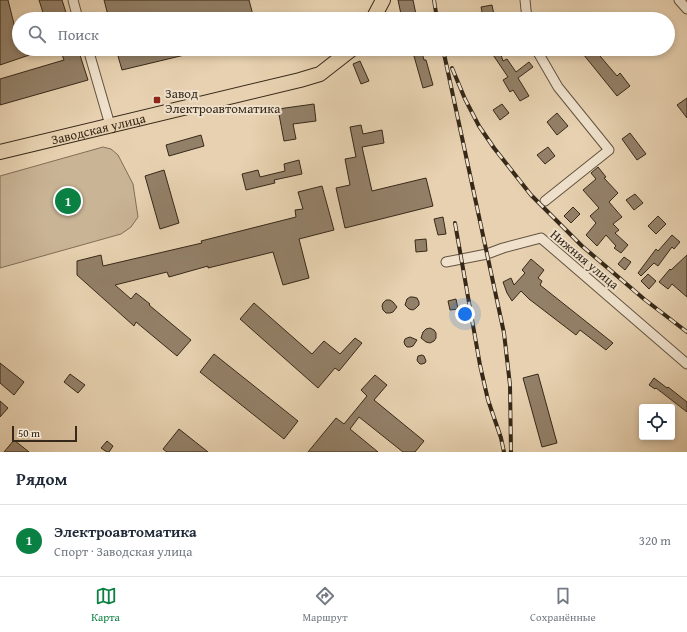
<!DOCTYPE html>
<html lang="ru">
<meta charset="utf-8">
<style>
body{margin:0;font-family:"Gentium Book Plus",serif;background:#f6f6f7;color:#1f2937}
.controls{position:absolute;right:12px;bottom:12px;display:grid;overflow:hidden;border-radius:4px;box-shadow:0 2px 6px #0003}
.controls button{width:36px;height:36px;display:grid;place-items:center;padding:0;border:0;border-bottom:1px solid #e0e1e3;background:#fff;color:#1f2937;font:20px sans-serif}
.scale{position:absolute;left:12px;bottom:10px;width:65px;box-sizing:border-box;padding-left:4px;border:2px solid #372919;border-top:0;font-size:11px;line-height:14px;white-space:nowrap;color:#372919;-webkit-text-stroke:3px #efe1cc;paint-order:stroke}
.you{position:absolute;left:465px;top:314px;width:14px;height:14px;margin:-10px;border:3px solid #fff;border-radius:50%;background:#1a73e8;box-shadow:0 0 0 6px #1a73e833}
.badge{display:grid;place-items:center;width:26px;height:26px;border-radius:50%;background:#0b8043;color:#fff;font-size:13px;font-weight:700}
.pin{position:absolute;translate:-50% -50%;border:2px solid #fff;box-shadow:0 1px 4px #0006}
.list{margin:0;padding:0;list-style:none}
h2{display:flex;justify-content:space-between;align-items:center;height:52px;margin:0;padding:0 16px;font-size:17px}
h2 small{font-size:13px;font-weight:400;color:#747a83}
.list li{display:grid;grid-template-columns:26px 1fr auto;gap:12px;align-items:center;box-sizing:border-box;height:72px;padding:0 16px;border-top:1px solid #e0e1e3}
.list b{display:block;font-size:15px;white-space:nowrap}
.list p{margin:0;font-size:13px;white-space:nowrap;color:#747a83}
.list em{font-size:13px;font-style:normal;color:#747a83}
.icon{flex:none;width:22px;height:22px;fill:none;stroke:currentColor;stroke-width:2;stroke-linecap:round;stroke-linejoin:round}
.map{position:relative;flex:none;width:687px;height:452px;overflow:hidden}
.search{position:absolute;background:#fff;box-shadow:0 2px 6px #0003;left:12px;right:12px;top:12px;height:44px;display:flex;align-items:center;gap:10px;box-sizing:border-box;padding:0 14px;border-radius:22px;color:#747a83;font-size:15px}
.sheet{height:124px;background:#fff}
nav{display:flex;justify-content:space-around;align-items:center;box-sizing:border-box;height:56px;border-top:1px solid #e0e1e3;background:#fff;font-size:11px;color:#747a83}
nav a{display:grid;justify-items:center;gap:2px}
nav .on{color:#0b8043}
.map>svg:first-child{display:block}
.green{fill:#c9b496;stroke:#806e58}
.building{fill:#938068;stroke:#372919}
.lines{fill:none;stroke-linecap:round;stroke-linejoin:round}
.street-casing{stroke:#63533f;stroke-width:11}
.primary-casing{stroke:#372919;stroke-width:16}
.street{stroke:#efe1cc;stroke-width:9}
.primary{stroke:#e7d1b0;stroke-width:14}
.rail-casing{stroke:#372919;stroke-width:4}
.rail{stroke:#efe1cc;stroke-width:2.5;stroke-dasharray:8;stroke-linecap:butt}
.poi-dot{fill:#8f2418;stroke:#efe1cc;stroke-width:1.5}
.labels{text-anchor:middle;stroke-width:4;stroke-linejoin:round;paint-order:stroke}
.poi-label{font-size:13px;fill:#372919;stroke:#efe1cc;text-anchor:start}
.street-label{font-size:13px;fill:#372919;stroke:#efe1cc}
</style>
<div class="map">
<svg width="687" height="452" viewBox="0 0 687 452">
<rect width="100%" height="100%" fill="#e7d1b0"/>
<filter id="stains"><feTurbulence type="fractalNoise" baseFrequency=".005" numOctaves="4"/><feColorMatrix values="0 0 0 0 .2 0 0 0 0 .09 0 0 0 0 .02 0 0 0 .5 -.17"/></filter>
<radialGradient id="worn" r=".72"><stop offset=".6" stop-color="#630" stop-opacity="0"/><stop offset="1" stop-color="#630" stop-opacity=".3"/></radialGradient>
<path class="green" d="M103,147L111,149L118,155L133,184L138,217L131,227L121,234L0,268V176Z"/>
<g class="building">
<path d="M0,0H8L16,32L19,31V49H44V50L0,65Z"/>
<path d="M39,0H62L68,19H45Z"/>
<path d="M104,0H249L254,19H109Z"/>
<path d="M398,0H413L417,19H402Z"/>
<path d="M492,5L494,15L483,17L481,7Z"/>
<path d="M60,49H78L88,80L0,105V79L64,60Z"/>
<path d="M116,49H197V52L122,70Z"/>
<path d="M412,49H421L424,60H426L433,85L423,88Z"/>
<path d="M489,49H499L503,61L507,59L516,72L529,62L533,67L518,78L529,96L520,101L513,90L510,92L503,80L508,77Z"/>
<path d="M579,49H594L617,76L620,73L630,86L617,96Z"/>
<path d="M360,61L369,81L361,84L353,64Z"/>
<path d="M687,98V118L677,105Z"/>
<path d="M314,104L316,121L293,124L296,139L284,141L278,109Z"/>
<path d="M502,104L509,113L500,120L493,110Z"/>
<path d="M557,113L568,126L557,135L547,122Z"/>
<path d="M361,125L363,134L382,130L384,143L362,147L372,191L426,178L433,206L345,228L336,188L350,185L345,159L356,157L350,127Z"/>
<path d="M630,133L646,154L637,160L622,139Z"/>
<path d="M201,135L204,146L169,156L166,145Z"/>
<path d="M548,147L555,156L545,164L537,155Z"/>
<path d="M299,160L302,174L274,180L275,183L246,190L242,174L258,170L260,177L285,171L284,164Z"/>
<path d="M598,167L606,177L604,178L618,193L609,202L622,217L613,224L619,230L615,233L628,245L621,253L614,248L616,246L606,235L597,246L586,235L596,223L590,216L599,208L583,190L596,179L591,173Z"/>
<path d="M164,170L179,223L160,229L145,176Z"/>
<path d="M322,186L334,230L299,239L309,278L283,285L273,252L208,268V266L169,277L167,272L115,285L131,299L136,293L150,304L149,305L191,340L177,356L136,322L134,326L77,275V261L101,255L103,266L202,243L201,241L296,217L295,210L303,209L298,192Z"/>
<path d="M635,194L643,203L634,210L626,200Z"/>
<path d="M573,207L580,214L571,223L564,216Z"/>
<path d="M658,216L666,224L656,234L648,226Z"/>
<path d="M443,217L446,234L438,235L434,219Z"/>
<path d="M672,235L680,242L674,249L672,247L658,266L654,263L641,276L638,273L656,249L658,251Z"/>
<path d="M426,239L427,251L416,252L415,240Z"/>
<path d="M687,255V297L672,284L668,289L659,282L670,269L671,270Z"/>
<path d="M624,257L631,262L625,270L618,264Z"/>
<path d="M531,259L544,270L538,278L542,281L540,285L613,343L606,350L580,330L576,335L529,299L521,291L512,301L507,293L503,282L511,278L514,285L525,273L522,270Z"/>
<path d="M648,274L656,281L649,289L641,281Z"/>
<path d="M410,297H413L417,298L419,302V305L416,308L413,310L409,309L405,305L407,299Z"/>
<path d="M456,299L458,309L450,310L448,301Z"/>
<path d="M386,300H390L393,302L397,307L393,312L390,313H386L383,310L382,306L383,303Z"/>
<path d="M254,303L312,354L324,341L340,354L355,338L362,343L339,371L335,368L318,388L240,319Z"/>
<path d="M430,328L434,330L436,333V338L434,341L430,343L426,342L421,338L423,332L426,329Z"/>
<path d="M410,337L417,340L413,346L410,347H407L405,345L404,342L405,339L407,338Z"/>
<path d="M214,354L298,421L284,439L200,372Z"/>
<path d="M422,355L424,356L426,361L425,363L422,364H420L418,362L417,360L418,356Z"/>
<path d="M0,363L24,382L14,395L0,383Z"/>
<path d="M70,374L85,385L78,393L64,382Z"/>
<path d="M538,374L557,443L542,447L523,378Z"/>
<path d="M375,375L387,385L374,400L424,441L415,452H403L359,417L350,429L378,452H308L336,418L344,424L367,396L361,390Z"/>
<path d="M654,378L667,388L668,387L687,402V412L656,388L655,389L649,385Z"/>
<path d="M0,401L8,408L0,417Z"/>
<path d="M179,429L208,452H167L163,449Z"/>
<path d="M14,440L29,452H4Z"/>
<path d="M107,441L113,446L109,452H107L101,448Z"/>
</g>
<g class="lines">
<g class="street-casing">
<g id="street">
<path d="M73,0L78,19"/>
<path d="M525,0L527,19"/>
<path d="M679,0L687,9"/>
<path d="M88,49L110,125"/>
<path d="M536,49L558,87L609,150L545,201"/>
<path d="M446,262L487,254L503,248L541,238L687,364"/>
</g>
</g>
<g class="primary-casing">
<g id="primary">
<path d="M373,19L383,0"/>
<path id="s1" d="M0,152L300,80L320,74L352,49"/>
</g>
</g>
<use href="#street" class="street"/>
<use href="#primary" class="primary"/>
<g class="rail-casing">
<g id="rail">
<path d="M434,0L437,19"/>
<path d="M443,49L504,333L510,385L511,452"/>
<path d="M452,68L465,99L479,126L494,148L531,195L582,246L644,299L687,332"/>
<path d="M455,223L480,365L488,400L501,438L504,452"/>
</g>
</g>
<use href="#rail" class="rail"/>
</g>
<rect class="poi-dot" x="153" y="96" width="8" height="8" rx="2"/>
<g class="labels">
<g class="poi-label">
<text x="165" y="98">Завод<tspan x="165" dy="15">Электроавтоматика</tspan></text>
</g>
<g class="street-label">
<text dy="5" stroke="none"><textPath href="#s1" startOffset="101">Заводская улица</textPath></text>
<text transform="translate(585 259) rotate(40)" y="5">Нижняя улица</text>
</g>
</g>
<rect width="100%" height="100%" filter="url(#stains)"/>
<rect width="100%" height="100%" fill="url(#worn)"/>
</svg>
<div class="controls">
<button><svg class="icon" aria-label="locate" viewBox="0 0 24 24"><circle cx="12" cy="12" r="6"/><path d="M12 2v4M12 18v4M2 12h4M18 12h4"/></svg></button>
</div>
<div class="scale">50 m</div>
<div class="you"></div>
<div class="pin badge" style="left:68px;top:201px">1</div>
<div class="search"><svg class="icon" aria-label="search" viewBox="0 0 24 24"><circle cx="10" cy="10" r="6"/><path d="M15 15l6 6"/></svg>Поиск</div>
</div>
<section class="sheet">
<h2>Рядом<small></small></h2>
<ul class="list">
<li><span class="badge">1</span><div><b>Электроавтоматика</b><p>Спорт · Заводская улица</p></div><em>320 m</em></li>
</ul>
</section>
<nav>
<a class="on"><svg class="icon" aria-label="map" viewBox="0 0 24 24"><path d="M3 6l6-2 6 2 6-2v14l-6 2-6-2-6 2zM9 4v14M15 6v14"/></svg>Карта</a>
<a><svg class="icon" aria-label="directions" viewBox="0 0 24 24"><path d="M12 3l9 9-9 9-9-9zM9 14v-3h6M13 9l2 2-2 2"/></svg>Маршрут</a>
<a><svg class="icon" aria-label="saved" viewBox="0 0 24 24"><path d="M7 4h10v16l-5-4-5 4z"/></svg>Сохранённые</a>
</nav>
